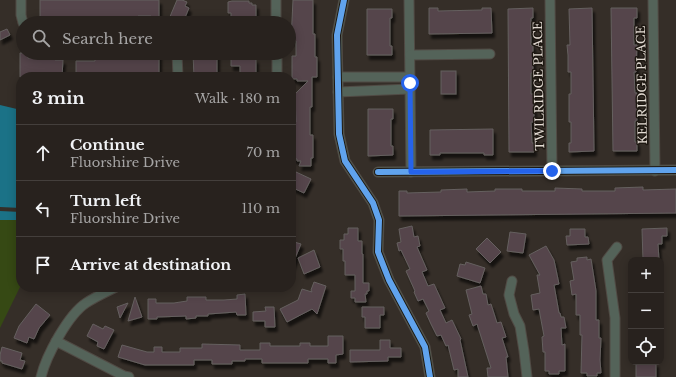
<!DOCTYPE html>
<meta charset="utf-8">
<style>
body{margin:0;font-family:"Libre Baskerville",serif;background:#302a27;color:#f1f3f6}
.controls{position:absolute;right:12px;bottom:12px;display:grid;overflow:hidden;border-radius:8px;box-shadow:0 2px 10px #0003}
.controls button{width:36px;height:36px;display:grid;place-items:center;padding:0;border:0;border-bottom:1px solid #443f3c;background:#28221e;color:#f1f3f6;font:20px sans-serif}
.stop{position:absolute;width:12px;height:12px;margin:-9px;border:3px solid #2563eb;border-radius:50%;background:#fff}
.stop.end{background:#2563eb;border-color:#fff;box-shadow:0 1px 4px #0008}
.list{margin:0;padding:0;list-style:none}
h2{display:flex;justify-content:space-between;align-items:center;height:52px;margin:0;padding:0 16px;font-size:17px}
h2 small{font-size:13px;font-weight:400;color:#a5a4a4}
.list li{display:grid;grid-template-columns:26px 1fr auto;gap:12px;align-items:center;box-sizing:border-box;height:56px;padding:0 16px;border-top:1px solid #443f3c}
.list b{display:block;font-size:15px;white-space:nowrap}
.list p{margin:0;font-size:13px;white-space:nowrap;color:#a5a4a4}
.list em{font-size:13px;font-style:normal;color:#a5a4a4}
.icon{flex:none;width:22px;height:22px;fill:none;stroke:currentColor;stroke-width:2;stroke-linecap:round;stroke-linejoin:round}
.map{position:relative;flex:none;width:676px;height:377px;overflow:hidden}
.search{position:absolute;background:#28221e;box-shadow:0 2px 10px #0003;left:16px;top:16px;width:280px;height:44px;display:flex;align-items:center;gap:10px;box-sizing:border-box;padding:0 14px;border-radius:22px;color:#a5a4a4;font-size:15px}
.panel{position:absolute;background:#28221e;box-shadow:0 2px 10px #0003;left:16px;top:72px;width:280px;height:220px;border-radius:16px}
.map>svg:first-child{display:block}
.green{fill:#364914}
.water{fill:#1b7287}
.building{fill:#54444b;stroke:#65605f;filter:url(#shadow)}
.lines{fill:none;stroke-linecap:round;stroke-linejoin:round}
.street-casing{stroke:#504a44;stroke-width:11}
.street{stroke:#546359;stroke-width:9}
.cycleway-casing{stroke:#1e1812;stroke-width:8}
.cycleway{stroke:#60a3ed;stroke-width:6}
.route{stroke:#2563eb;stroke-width:5}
.labels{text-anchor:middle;stroke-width:3;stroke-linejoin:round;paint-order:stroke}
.street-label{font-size:12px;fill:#e3dbd3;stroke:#1e1812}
</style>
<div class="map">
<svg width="676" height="377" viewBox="0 0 676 377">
<defs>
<filter id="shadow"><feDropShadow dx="2.5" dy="4.5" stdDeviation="1" flood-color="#0009"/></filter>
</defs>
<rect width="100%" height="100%" fill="#352e28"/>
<path class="green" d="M0,220H18L21,235V285L0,328Z"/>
<g class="water">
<path d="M0,105L21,110V208L0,207Z"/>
<path d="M0,211L21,212V220H0Z"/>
</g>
<g class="building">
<path d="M40,0H159V18H151V16H138V17H134V18L67,17V18L63,19H40Z"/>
<path d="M177,0H182L187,2L185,6L189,8L184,20L178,17L176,22L169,19Z"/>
<path d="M293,0H313V34H315V57H317V77H312V107H310V135H313V158H311V166H299L301,161H297V159H293V151H295V136H293V122H296L295,94L308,81H297V79H292V56H296V41H291Z"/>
<path d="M232,1H249V3H252V5H256V23H231V13H228V2Z"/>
<path d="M429,8H438V11L482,10V8H491L492,33L429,34Z"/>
<path d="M533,8V18H531V45H533V73H531V94H534V122H531L532,143H534V152H509L508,9Z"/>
<path d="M592,8L594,151L569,152V143H571V122H569V94H571V72H568V55L567,45H570L569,9Z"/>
<path d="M611,8H637V18H634V45H637L636,72H634L635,93H637V121H635V142H637V151H613Z"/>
<path d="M367,9H392V18H390V46H392V55H367Z"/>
<path d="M7,29L10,35L0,40V32Z"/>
<path d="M20,53H28V58H41V55H55V60H63L62,77H20Z"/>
<path d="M99,53H106L107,55L159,53V77H118V76L76,77V61H95V57H99Z"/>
<path d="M193,53H217V77H194Z"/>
<path d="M231,53H249L251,55V59H256V77H240V66H231Z"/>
<rect x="441" y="71" width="15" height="23"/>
<path d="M368,109H393V119H391V146H393V155L368,156Z"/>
<path d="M493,129V155H484V153H440V155H430V130Z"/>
<path d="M296,172L311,179L304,193L291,187V181Z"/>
<path d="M643,187V190L676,189V213L399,216V191H407V193L441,192V190L467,189V192L495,191V189H522V191H555V188L582,189V191H615V188Z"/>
<path d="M412,226L414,237L418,236L420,246L417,247L427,270L422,272L428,286L434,284L445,308L440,310L446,323L452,320L461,339L460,340L468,377H458V369L454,370L448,345L446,346L441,335L437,336L431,324L426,313L429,311L423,299L418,301L414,292L415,291L406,271L410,269L401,250L399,251L397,243L401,242L399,229Z"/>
<path d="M348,228H358V241H362V254H363V283H369V291H367V294H365L366,302H355V298H351V291H355V275H345V261H343V249H340V240H344V234H348Z"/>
<path d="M667,228V236H662V244H658L659,260H643L642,229Z"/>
<path d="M570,229H585V237H588L589,244L567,245L566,236H570Z"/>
<path d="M510,232L526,234L523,253L507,251Z"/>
<path d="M487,238L501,252L490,263L476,249Z"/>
<path d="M291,241L301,244L291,268Z"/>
<path d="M546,246L554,260L559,284L554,285L559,313H560L561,317H564L566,328H561L562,345L565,344V371H559V374H549V371H545V352H543L542,337L544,336L539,309L533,310L531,295L540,293L537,275H540L529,255Z"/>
<path d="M314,250L320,267L304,274L298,258Z"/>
<path d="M587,257V260L591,259L596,291V320H599V338H601L600,360L601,373H597V376H587V373H581L582,335H580V315H576V294L572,295L570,281L574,280L571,262L577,261V258Z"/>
<path d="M466,262L485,268L480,283L457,276L460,264L465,265Z"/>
<path d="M314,282L326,286L317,314L312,309L287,322L280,309L298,300L302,289L312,292L311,290Z"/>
<path d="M481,286L483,294H486L488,305L491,304L497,323L501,322L506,337L502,338L508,357H506L508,377H488L487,368H491L477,324L473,326L469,315L472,314L466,290Z"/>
<path d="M245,294L246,315H237L236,312L208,314V316H196V318L186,319V316L157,317V319H148V299H156V303H174L187,301V297H206V300H224L237,299V295Z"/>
<path d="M135,297L142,317L128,321Z"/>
<path d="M128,303L120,318L117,307Z"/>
<path d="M36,304L50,315L39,328L34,339L29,337L27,343L14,338L19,326Z"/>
<path d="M265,307H274L275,327H265V321H253V312L266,311Z"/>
<path d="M362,307H384V315H380V328H365V317H362Z"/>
<path d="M93,324L103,329L105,326L114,330L104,349L97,346L98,342L87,336Z"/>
<path d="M328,336H343V354L336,355V363H328V359H308V363H262V359H245V361H232V364H212V360H194V365H145L118,357L122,345L147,352H154V347H162V352H180V348H202V344L240,345V350H260V343H270V346H300V343H310V346H328Z"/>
<path d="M380,340H390V348H401V357H388V361L350,362V350H380Z"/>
<path d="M2,347L22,353L20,360L25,361L22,369L2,363V361H0V355Z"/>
<rect x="636" y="363" width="20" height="14"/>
</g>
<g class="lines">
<g class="street-casing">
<g id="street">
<path d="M21,0V15L23,23"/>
<path d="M276,0V23"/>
<path d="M344,0L337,35L339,134L345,161L373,203L379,220L378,252L389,280L425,347L430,377"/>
<path d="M409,0L411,172"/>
<path d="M550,0L552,171"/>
<path d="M653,0L655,171"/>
<path d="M177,53L178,77"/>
<path d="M277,53V77"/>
<path d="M410,55L490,54"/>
<path d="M338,77H410"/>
<path d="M338,92L410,89"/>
<path d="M378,172L676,170"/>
<path d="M512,281L509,295L514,314L520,326L524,351L527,377"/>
<path d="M56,341L124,376L129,377"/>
<path d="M41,377C46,356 68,315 86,303C95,297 106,292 116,287"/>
<path d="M615,377V318L607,260L617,247"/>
</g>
</g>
<use href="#street" class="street"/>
<g class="cycleway-casing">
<g id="cycleway">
<path d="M344,0L337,35L339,134L345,161L373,203L379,220L378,252L389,280L425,347L430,377"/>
<path d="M378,172L676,170"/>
</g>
</g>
<use href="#cycleway" class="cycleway"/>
</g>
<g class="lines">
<path class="route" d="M410,83L411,172L552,171"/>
</g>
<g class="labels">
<g class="street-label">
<text transform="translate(642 85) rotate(-91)" y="4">KELRIDGE PLACE</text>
<text transform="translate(539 86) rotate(-91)" y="4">TWILRIDGE PLACE</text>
</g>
</g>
</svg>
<div class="controls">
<button>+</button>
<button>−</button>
<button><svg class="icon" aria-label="locate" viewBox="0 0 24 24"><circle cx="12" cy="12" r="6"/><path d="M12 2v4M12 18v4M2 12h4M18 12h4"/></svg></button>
</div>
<div class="stop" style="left:410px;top:83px"></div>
<div class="stop end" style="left:552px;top:171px"></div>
<div class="search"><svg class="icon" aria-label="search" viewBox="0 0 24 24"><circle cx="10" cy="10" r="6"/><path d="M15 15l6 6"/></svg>Search here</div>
<section class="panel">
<h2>3 min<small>Walk · 180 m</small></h2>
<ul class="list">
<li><svg class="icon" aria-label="ahead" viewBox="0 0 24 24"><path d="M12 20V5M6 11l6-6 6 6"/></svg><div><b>Continue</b><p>Fluorshire Drive</p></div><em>70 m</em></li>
<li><svg class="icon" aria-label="left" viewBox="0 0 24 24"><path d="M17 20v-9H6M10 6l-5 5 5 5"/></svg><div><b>Turn left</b><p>Fluorshire Drive</p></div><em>110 m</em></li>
<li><svg class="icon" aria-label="arrive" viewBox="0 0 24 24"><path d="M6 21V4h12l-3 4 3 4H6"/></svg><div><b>Arrive at destination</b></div></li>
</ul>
</section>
</div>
